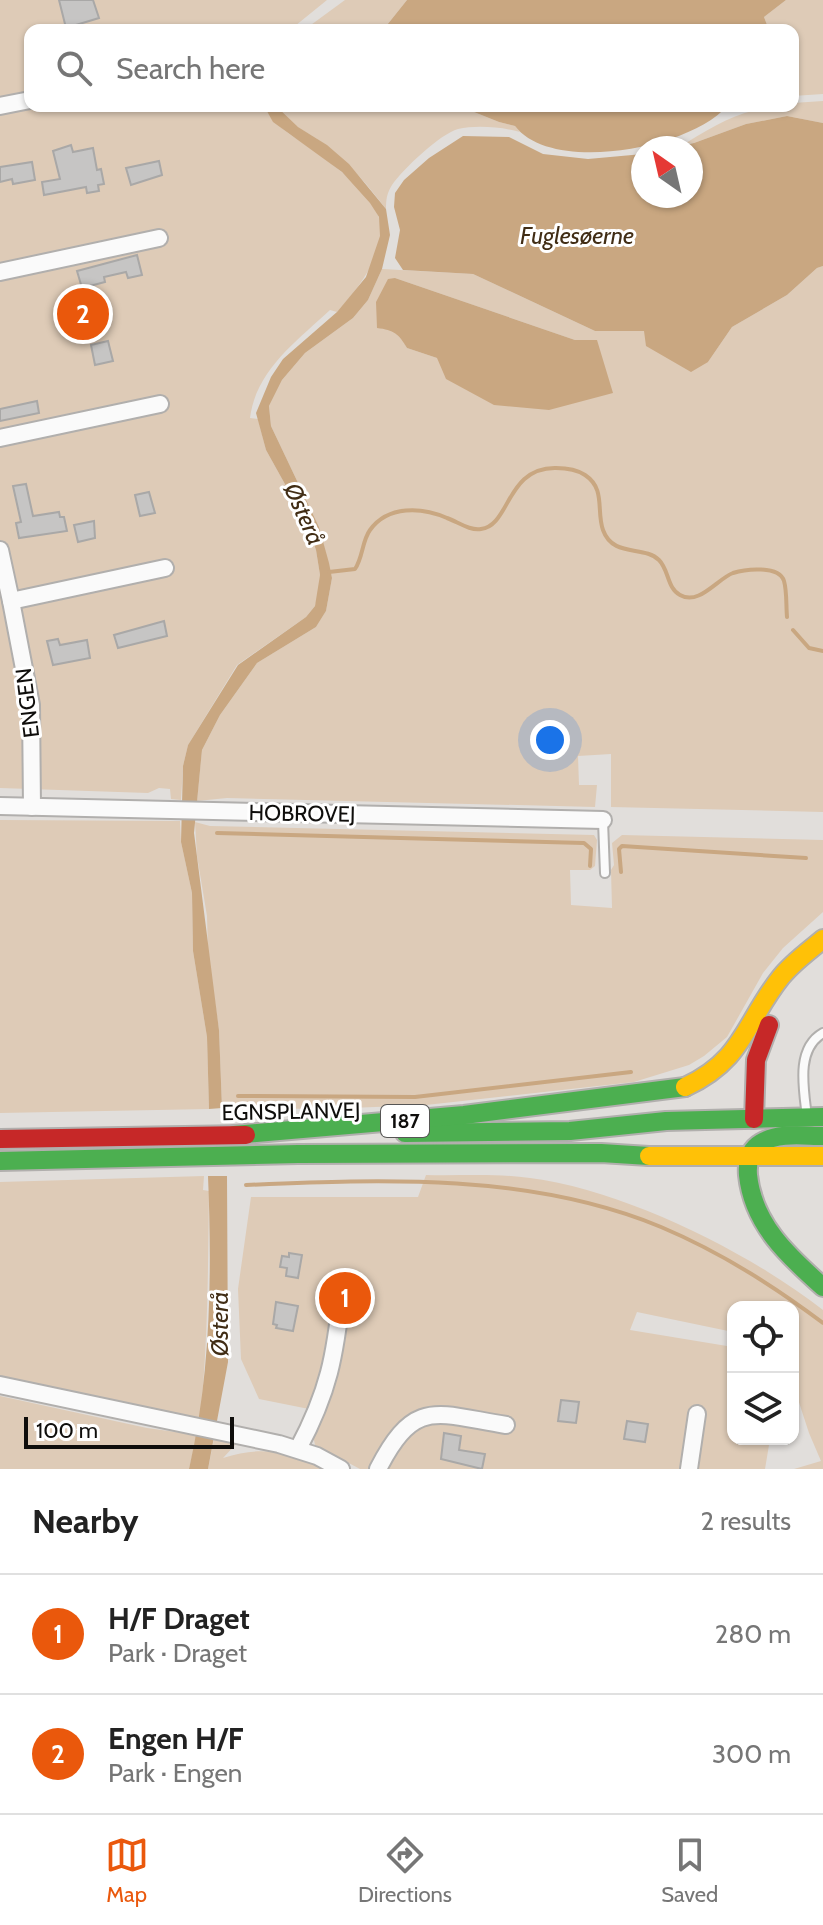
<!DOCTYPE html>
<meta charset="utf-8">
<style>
body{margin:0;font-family:Cabin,sans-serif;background:#f6f6f6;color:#222}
.controls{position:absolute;right:24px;bottom:24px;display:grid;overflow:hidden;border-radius:16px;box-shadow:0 2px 6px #0004}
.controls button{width:72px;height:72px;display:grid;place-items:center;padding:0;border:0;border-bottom:2px solid #e0e0e0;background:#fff;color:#222;font:40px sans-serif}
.compass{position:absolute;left:631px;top:136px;width:72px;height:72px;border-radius:50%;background:#fff;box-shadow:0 2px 6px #0004;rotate:326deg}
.scale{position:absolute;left:24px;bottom:20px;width:210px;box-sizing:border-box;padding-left:8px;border:4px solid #0f0e0c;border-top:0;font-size:22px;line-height:28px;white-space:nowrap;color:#0f0e0c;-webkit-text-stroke:6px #fff;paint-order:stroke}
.you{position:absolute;left:550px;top:740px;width:28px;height:28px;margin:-20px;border:6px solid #fff;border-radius:50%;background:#1a73e8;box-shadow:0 0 0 12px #1a73e833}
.badge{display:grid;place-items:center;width:52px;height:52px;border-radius:50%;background:#ea580c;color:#fff;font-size:26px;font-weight:700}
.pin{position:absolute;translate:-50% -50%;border:4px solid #fff;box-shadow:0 2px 8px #0006}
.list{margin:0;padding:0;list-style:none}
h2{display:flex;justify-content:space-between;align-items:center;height:104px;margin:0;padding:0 32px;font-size:34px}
h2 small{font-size:26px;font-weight:400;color:#767676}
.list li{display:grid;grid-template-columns:52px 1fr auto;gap:24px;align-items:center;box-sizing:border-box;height:120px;padding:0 32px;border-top:2px solid #e0e0e0}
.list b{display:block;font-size:30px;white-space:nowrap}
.list p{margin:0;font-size:26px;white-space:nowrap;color:#767676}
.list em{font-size:26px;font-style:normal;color:#767676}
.icon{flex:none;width:44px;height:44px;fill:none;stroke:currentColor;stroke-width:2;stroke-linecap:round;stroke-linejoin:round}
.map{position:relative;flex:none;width:823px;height:1469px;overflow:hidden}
.search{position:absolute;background:#fff;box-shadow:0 2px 6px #0004;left:24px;right:24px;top:24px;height:88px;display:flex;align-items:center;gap:20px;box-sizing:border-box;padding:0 28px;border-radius:16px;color:#767676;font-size:30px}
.sheet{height:344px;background:#fff}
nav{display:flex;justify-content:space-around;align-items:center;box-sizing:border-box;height:112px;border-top:2px solid #e0e0e0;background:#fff;font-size:22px;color:#767676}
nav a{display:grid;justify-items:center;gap:4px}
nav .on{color:#ea580c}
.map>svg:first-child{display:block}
.green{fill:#decbb7;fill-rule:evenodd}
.water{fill:#c9a781}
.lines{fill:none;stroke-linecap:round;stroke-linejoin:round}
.stream{stroke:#c9a781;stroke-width:4}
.building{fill:#c6c5c4;stroke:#a9a8a7;stroke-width:2}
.lane-casing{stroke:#b1afad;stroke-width:12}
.street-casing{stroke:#b1afad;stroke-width:20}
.fast-casing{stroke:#b1afad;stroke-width:22}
.slow-casing{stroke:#b1afad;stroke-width:22}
.jam-casing{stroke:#b1afad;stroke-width:22}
.lane{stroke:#fafafa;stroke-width:8}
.street{stroke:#fafafa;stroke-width:16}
.fast{stroke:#4caf50;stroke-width:18}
.slow{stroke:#ffc107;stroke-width:18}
.jam{stroke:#c62828;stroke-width:18}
.labels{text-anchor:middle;stroke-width:6;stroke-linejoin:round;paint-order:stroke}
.shield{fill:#fff;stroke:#575655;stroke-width:2}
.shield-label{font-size:20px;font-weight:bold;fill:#0f0e0c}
.street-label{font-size:22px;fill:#0f0e0c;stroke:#fff}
.water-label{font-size:24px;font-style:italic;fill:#412d15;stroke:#fff}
</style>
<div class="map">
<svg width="823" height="1469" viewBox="0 0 823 1469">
<rect width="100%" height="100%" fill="#e1dedb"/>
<g class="green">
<path d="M0,0H327L290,30H30V106H264C275,128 294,136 313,150C334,165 368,191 378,215C392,247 357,290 337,312L330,310C297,341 256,370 250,418L258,419L266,450L306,522L316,550L320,575L319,593L315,606L306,617L237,665L188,745L183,766L181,800L171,799L170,789L159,788L148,793L0,788Z"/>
<path d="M345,0H407L383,30H304Z"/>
<path d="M786,0H823V94L793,96V30H769L764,17Z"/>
<path d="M823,101V123L787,116L746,124L694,143H686C724,120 748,106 793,106V103Z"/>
<path d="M276,106H459L499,122L515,126L520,132C502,127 476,125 458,129C440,134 403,169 392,185C387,193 386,199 386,209C369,187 352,166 330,148C313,134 288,126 276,106Z"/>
<path d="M823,266V812L611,807V754L578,756L579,785H597L595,807L227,798L197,801L202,750L220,715L257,663L316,627L326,611L332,578L319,527L271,426L269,406L282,380L305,353L353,318L368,300L382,269L473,274L595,331H644L708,362L732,327L787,295L817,268ZM395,278L575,340H597L437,358L407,348L400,335L391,330Z"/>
<path d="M0,820L180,821L181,842L192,893L193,951L207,1037L209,1109L0,1113Z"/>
<path d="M195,822L210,826L594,835L597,840L595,866L590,870H570L571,905L612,908L611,870L614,865L612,843L622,835L823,840V912L783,948L763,973L727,1037L704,1056L689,1065L634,1082L426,1105L324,1109L222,1108L219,1030L208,953L207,916L197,856Z"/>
<path d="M426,1175C460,1176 497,1173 530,1178C624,1190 749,1252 823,1310V1469H794L821,1461L809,1433L793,1384V1307H733V1332L637,1312L630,1330L733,1347V1439H770L765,1469H360L315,1445L313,1435L324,1412L259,1399L241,1359L238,1289L251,1197H418Z"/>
<path d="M204,1176L203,1190L209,1191C208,1268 208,1344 200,1420L0,1376V1182Z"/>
<path d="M0,1396L147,1428L197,1435L189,1469H0Z"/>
<path d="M214,1439L237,1443L223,1458C265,1444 291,1454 330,1469H208Z"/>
</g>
<g class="water">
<path d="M407,0H786L764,17L769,30H383Z"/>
<path d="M264,106H276L298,127L327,145L349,164L386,209L390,235L382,269L368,300L353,318L305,353L282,380L269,406L271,426L319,527L329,563L332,578L326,611L316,627L257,663L220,715L202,750L194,833L219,1030L222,1108L209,1109L207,1037L193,951L192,893L181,842L183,766L188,745L238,665L306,617L315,606L320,575L316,550L306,522L266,450L256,413L271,377L283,359L337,312L366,277L380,236L379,217L370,203L342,172L273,122Z"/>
<path d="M459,106H727C692,148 552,175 515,126L499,122Z"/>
<path d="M787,116L823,123V266L817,268L787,295L732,327L708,362L691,372L646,346L644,331H595L473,274L403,270L395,258L400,230L394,207L395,193L404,180L429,158L463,136L509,137L543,154L588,159L643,154V196H691V148H667L694,143L746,124Z"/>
<path d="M395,278L575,340H597L613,393L549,410L494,405L446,379L437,358L407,348C399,334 394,330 377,328L376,302L388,279Z"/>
<path d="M208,1176H227L228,1362L208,1469H189C211,1374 212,1273 208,1176Z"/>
</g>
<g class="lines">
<g class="stream">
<path d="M329,572L355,569C363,557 362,541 370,530C388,505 422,507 447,518C458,522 470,531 481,529C510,526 506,467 556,468C566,468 576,469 585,475C606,489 596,510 603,530C613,558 644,545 659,560C669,570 667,588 680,595C699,606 717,579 733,573C745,569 779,565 784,581C787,591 786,606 787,617"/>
<path d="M793,630L809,648L823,651"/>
<path d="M217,833L584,843L591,849L590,866"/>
<path d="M621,872L619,849L622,846L806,858"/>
<path d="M238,1096L415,1097L631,1072"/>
<path d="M246,1185C384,1179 531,1173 661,1227C718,1251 774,1286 823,1323"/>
</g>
</g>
<g class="building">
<path d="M59,0H93L99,18L66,28Z"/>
<path d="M71,145L73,152L93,148L97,170L101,169L104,184L98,185L99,191L87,193L86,187L44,195L42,182L60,179L53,151Z"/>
<path d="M159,161L162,175L131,185L126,168Z"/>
<path d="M32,162L35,180L13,184L12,179L0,182V167Z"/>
<path d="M137,255L142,275L128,278L126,272L104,277L105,282L82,288L77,271Z"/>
<path d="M108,341L113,361L95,365L91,345Z"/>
<path d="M37,401L39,413L0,421V409Z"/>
<path d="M26,484L33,516L59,512L60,517H64L67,531L19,538L16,523L21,522L13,486Z"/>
<path d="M149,492L155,513L140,516L135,495Z"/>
<path d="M94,521L95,538L78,542L74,525Z"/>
<path d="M164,621L167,636L118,648L114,635Z"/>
<path d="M58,639L60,645L87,640L90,658L53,665L47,641Z"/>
<path d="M289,1253L302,1255L298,1278L286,1276L287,1268L280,1267L282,1256L289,1257Z"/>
<path d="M276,1302L298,1306L293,1331L276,1328L277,1325L273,1324Z"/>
<path d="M561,1400L579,1402L576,1423L558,1421Z"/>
<path d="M627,1421L648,1424L645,1442L624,1439Z"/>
<path d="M444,1433L461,1436L459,1450L485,1454L482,1469L441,1459Z"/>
</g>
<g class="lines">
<g class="lane-casing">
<g id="lane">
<path d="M603,821L605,873"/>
<path d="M807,1117C804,1090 795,1049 823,1033"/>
</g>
</g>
<g class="street-casing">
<g id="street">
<path d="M0,106L30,100"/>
<path d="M0,272L159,238"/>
<path d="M0,438L160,404"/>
<path d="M0,550L11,601L165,568"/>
<path d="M11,601L31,705L32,807"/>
<path d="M0,806L603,820"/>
<path d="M0,1385L279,1444L317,1456L341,1469"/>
<path d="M298,1449C329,1391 335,1356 342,1292"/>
<path d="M378,1469C415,1397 436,1414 506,1425"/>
<path d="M689,1469L697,1414"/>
</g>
</g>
<g class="fast-casing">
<g id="fast">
<path d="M405,1133L570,1131L666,1121L823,1117"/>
<path d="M234,1135L464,1115L685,1087"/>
<path d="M823,1136C803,1136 779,1132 761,1143C749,1150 747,1162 748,1175C753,1224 788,1256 823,1287"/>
<path d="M0,1161L298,1154L601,1153L649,1156"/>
</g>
</g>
<g class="slow-casing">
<g id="slow">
<path d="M685,1087C744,1060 745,1022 781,977C793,962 809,951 823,939"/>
<path d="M649,1156H823"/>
</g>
</g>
<g class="jam-casing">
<g id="jam">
<path d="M754,1119L756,1060L769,1025"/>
<path d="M0,1139L246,1135"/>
</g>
</g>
<use href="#lane" class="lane"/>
<use href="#street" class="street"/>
<use href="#fast" class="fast"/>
<use href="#slow" class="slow"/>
<use href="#jam" class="jam"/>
</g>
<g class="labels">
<rect class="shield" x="381" y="1105" width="48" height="32" rx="6"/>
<g class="shield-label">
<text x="405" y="1128">187</text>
</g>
<g class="street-label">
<text transform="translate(27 703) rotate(-97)" y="8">ENGEN</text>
<text transform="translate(302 813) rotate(1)" y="8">HOBROVEJ</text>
<text transform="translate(291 1111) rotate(-1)" y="8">EGNSPLANVEJ</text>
</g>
<g class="water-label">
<text x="577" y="244">Fuglesøerne</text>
<text transform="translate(304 514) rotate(66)" y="8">Østerå</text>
<text transform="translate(220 1324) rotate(-90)" y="8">Østerå</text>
</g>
</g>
</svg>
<div class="controls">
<button><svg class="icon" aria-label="locate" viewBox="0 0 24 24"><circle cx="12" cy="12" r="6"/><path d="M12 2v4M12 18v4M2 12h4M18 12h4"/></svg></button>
<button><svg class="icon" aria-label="layers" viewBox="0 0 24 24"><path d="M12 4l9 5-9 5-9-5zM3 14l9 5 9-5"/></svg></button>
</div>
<svg class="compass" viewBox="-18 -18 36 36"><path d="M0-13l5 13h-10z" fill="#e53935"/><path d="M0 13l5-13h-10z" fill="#767676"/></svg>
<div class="scale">100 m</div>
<div class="you"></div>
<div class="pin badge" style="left:345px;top:1298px">1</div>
<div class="pin badge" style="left:83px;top:314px">2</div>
<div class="search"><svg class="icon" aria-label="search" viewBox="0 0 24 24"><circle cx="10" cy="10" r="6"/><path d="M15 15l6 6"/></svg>Search here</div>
</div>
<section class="sheet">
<h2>Nearby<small>2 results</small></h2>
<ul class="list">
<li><span class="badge">1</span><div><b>H/F Draget</b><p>Park · Draget</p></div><em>280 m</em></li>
<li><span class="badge">2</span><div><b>Engen H/F</b><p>Park · Engen</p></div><em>300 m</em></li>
</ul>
</section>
<nav>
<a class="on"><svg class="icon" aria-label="map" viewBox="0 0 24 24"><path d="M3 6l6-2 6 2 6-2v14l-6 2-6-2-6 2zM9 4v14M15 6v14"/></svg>Map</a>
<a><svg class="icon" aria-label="directions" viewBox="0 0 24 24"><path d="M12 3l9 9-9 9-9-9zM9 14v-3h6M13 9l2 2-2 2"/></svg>Directions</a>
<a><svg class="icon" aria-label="saved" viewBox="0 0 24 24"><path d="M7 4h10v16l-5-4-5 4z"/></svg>Saved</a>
</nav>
